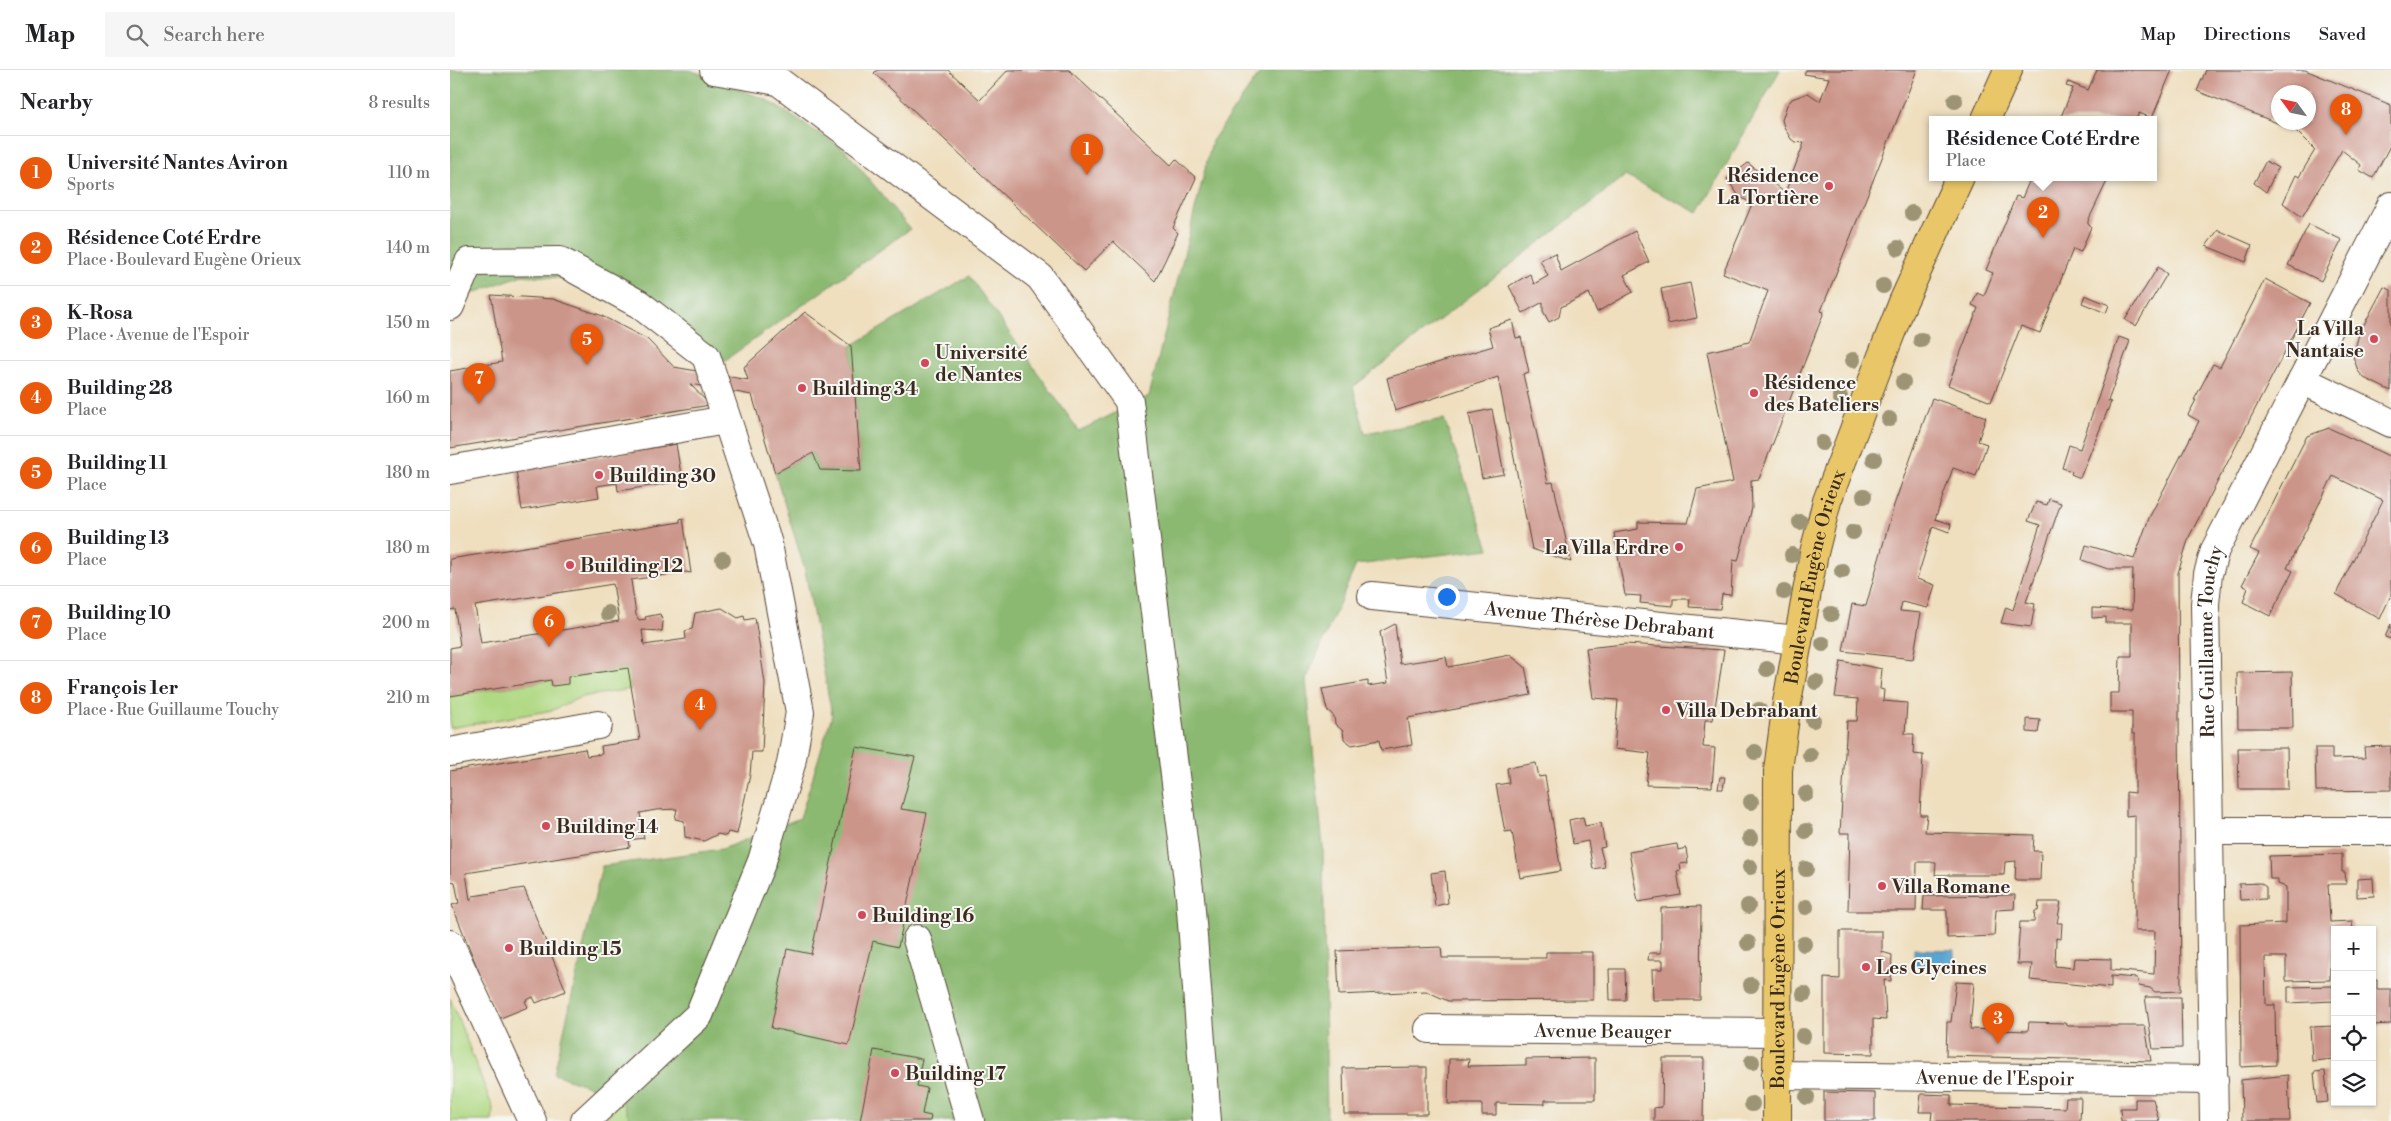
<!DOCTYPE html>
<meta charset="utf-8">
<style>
body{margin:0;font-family:"Libre Bodoni",serif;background:#f6f6f6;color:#202124}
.controls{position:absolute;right:15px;bottom:15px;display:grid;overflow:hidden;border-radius:0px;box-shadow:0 1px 4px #0004}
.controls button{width:45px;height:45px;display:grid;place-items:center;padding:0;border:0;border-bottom:1px solid #e0e0e0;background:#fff;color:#202124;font:25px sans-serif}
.compass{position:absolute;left:1821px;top:15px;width:45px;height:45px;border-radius:50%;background:#fff;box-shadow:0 1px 4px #0004;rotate:303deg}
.you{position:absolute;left:996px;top:526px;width:18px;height:18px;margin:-12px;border:4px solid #fff;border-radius:50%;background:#1a73e8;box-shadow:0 0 0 8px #1a73e833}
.badge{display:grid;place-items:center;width:32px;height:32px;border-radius:50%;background:#ea580c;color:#fff;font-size:16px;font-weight:700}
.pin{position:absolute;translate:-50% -41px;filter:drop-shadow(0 1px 2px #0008)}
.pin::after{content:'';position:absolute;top:26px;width:18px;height:15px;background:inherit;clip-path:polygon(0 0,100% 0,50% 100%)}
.popup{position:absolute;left:1479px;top:46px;width:228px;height:65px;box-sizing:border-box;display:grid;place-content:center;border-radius:0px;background:#fff;filter:drop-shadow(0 1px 4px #0005);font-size:16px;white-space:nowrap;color:#757577}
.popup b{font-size:19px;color:#202124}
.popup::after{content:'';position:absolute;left:50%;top:100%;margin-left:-10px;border:10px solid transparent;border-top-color:#fff}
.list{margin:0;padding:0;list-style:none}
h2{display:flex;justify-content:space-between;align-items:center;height:65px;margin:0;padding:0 20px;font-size:21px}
h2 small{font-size:16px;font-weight:400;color:#757577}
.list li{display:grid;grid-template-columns:32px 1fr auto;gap:15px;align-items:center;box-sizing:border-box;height:75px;padding:0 20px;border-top:1px solid #e0e0e0}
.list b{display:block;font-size:19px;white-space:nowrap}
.list p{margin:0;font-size:16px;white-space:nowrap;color:#757577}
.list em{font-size:16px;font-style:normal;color:#757577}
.icon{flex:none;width:28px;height:28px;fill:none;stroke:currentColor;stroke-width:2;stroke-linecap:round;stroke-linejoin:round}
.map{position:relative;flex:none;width:1941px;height:1051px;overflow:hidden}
header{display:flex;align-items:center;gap:30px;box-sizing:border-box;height:70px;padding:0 25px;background:#fff;border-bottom:1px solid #e0e0e0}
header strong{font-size:24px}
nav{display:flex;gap:28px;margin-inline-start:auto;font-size:18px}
.search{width:350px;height:45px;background:#f6f6f6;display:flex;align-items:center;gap:12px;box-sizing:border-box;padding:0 18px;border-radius:0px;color:#757577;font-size:19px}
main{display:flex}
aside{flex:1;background:#fff}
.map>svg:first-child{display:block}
.green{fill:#b0d984;stroke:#768251}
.forest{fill:#8cb972;stroke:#647248}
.water{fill:#59a5d2;stroke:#4a6878}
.building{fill:#cc958a;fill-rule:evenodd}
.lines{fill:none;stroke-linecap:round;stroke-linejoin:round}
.minor-casing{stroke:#564536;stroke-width:30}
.major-casing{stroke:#564536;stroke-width:30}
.minor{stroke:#fff;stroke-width:28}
.major{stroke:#e9c769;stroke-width:28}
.tree{fill:#9c9475}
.poi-dot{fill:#d1495b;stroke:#f6f6f2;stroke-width:2}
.labels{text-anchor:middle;stroke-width:4;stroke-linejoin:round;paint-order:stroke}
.poi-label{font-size:19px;font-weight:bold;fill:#3b2a1e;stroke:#f6f6f2;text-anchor:start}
.street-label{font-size:19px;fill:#3b2a1e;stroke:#f6f6f2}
</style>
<header>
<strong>Map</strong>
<div class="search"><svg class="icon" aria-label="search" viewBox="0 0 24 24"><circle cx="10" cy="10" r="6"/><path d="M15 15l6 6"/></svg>Search here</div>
<nav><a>Map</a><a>Directions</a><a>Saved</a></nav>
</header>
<main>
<aside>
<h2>Nearby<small>8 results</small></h2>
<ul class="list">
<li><span class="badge">1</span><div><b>Université Nantes Aviron</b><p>Sports</p></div><em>110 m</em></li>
<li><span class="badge">2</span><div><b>Résidence Coté Erdre</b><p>Place · Boulevard Eugène Orieux</p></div><em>140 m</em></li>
<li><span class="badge">3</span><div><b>K-Rosa</b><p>Place · Avenue de l'Espoir</p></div><em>150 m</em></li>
<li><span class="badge">4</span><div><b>Building 28</b><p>Place</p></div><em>160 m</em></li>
<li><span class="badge">5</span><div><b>Building 11</b><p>Place</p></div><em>180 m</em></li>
<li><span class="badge">6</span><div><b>Building 13</b><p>Place</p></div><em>180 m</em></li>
<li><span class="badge">7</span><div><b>Building 10</b><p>Place</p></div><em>200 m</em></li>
<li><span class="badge">8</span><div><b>François 1er</b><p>Place · Rue Guillaume Touchy</p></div><em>210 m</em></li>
</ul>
</aside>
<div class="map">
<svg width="1941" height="1051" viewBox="0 0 1941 1051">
<rect width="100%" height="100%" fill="#f6f6f2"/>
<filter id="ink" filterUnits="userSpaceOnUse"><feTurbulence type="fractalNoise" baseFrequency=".02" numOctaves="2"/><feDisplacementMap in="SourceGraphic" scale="10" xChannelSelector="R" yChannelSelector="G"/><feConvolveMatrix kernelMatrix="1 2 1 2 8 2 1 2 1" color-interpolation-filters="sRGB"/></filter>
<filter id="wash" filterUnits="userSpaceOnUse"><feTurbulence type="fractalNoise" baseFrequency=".0096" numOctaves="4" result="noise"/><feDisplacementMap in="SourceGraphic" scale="20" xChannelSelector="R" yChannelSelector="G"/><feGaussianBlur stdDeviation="1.12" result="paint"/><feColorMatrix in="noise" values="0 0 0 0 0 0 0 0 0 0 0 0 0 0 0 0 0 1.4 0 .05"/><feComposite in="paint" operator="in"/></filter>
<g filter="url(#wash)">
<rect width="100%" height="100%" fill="#efdfbf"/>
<g class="green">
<path d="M178,598L181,619L131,627L103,640L0,658V626Z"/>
<path d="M0,928L43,1038L42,1051H0Z"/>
<path d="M172,1030L181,1051H154Z"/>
</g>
<g class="forest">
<path d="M0,0H240L317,30L395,80L460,159L274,291L261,278L151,211L72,205L0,232Z"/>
<path d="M812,0H1330L1249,143L1175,106L903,317L915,363L994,349L1039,479L906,495L856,610L873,777L877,1051H181L170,1027L104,1004L152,796L272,779L350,748L382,645L355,500L325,403L363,383L370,400L411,401L401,276L519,206L629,361L699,326L762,71Z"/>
</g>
<path class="water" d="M1464,879L1504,880V897L1464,896Z"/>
<g id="blocks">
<g class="building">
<path d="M427,0H498L530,30L558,0H619L721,95L726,89L746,108L723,158L728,163L705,211L663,171L634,201L424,3Z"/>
<path d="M1356,0H1467L1371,241L1374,242L1309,409L1301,410L1302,438L1288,491L1283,490L1281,525L1272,524L1270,539L1239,537L1240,529H1223V536L1190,533L1191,526L1175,525L1164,463L1188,459V452L1238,453L1247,419L1283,412L1257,282L1299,272L1318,221L1273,203L1302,134L1289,126L1277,109L1298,93L1335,123L1354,73L1345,72L1341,69L1334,57L1332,50L1337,35L1342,29L1358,23L1370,31L1379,8L1354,4Z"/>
<path d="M1647,0H1722L1702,48L1689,43L1686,49H1610L1623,18L1616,16L1618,12L1638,20Z"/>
<path d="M1756,0H1855L1941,35V74L1923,108L1909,100L1911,95L1892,80L1852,147L1833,133L1846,105L1849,107L1865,80L1839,54L1837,57L1747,21ZM1828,22H1858V52H1828Z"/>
<path d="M1816,91L1828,98L1816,122L1804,113Z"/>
<path d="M1581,107H1659L1638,151V154L1641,157L1631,182L1623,179L1590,263L1571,256L1541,332L1498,315L1528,238L1522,235L1527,223L1534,226L1543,203L1536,200L1566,126L1572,128Z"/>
<path d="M1859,154L1892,170L1871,211L1838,195Z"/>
<path d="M1768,160L1802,175L1796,192L1756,176Z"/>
<path d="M1185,161L1199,192L1174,205L1183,222L1147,242L1139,223L1111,237L1109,247L1099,252L1093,241V232L1073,243L1059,216L1080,204L1084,214L1098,206L1090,190L1105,183L1111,201Z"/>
<path d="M1708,197L1717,204L1686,256L1675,250Z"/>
<path d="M1815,209L1860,233L1739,467L1728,503L1731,921L1705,922L1700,918L1689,916L1687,908L1661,906V918L1580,910L1582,894H1567L1570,852H1584L1585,841H1588L1589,832H1611L1607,853H1612L1611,869L1606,868L1605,896L1623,898L1624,888L1661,889V900L1704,904L1705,861H1685V745L1676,746V722L1685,723V664H1682V642H1660V623H1669L1670,586H1682V553H1656V547L1642,548V538L1682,540L1683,499H1658L1632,490L1636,475L1684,489L1699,448L1749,351L1738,345L1746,330H1744L1763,294L1770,297Z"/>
<path d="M1240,213L1247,248L1218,254L1211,219Z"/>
<path d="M1934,217L1941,220V321L1914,308L1908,301L1903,286L1909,264Z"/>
<path d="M41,225L103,229L150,245L197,269L224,297L298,310L294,297L355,242L401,276L411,401L370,400L363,383L325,403L302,325L240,314L260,335L0,378V301L52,292Z"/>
<path d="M1635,225L1659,235L1656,243L1632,233Z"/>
<path d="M1062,250L1066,268L1071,267L1079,302L1073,304L1098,413L1103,412L1121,492L1082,479L1048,307L945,341L937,308L1043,276L1038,258Z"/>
<path d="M1669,267L1680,271L1658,331L1661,332L1630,408L1621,404L1622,401L1612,398L1619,375L1630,379Z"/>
<path d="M1482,328L1536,347L1528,371L1537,374L1526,406L1503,398L1485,449L1501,454L1499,462L1483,456L1467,509L1485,515L1478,538L1452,532L1450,541L1471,543L1463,589L1393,581L1402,534L1416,536L1444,435Z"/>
<path d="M1042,339L1054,404L1032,408L1019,344Z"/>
<path d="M1879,358L1941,387V525L1930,549L1886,524L1933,430L1883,406L1837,498L1843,501L1820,546L1793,532L1798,518L1792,515L1809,483L1800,479L1857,366Z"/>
<path d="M226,374L232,411L168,421L167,413L147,416L149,427L72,440L66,400Z"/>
<path d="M1599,429L1611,433L1576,532L1585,534L1581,557L1551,553L1556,537L1563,540L1590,455L1578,451L1586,432L1597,435Z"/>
<path d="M233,448L241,503L236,502L181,510L186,545L189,550L196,549L195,547L210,544L213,552L212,561L192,560L194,575L236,569L235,561L242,559L245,543L272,538L288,548L294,546L295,550L305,548L315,613L312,682H302L300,705L287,764L278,762L276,766L268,764L254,771L235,767L234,751L225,749L227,739L206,740L190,743L194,768L179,770L180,777L16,803L20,830L23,826L74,818L116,921L86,933L83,927L75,931L78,937L48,949L2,835L9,833L5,812L0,811V701L135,679L137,686L152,684L151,676L190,670L178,598L118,607V614L102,616L101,610L0,626V578L10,576L5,539L0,540V489L230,452V449ZM163,514L169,551L31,573L25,536Z"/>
<path d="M945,554L950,594L996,587L998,597L1060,585L1075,597L1081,625L958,648L962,675L931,680L929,670L902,675L894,669L893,661L885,654L884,646L877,640L872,619L918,611V616L938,613L930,562Z"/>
<path d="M1941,554V569L1935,567Z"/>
<path d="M1175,574L1274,580L1263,650H1255L1253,677L1265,678L1262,717L1196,715L1200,683L1164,679L1168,630L1143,628L1136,578Z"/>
<path d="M1391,591L1432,599L1430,619L1434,620L1433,631L1457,633L1455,664H1464L1463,684L1473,685L1470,745H1477L1475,762L1584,765L1583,781H1591L1590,810H1565L1566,791L1555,792L1554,805H1485L1486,792H1467L1466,841H1398L1400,763H1390L1397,651H1407L1408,629L1385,627Z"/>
<path d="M1842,602L1843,658H1788L1787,603Z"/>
<path d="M1577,649L1590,650L1588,663L1577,662Z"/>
<path d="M1941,676V720L1866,721L1865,678H1882V689L1915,688L1914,677Z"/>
<path d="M406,677L465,687L451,739L477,743L448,877L423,871L399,975L321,958L337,879L361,884Z"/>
<path d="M1788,678H1837L1838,719H1789Z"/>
<path d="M1086,693L1089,707L1095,706L1111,801L1070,808L1062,761L1055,762L1046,715L1059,713L1057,698Z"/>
<path d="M1270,707H1275L1273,719H1268Z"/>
<path d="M1133,747L1135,756L1151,753L1155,777L1150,778L1155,797L1143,799L1138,771L1123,774L1119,750Z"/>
<path d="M1227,774L1228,780L1236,778L1238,793L1230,794L1231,800L1227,801L1231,825L1188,832L1179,782Z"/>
<path d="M1892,784V802H1895L1896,814H1878L1880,852L1902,851L1903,860H1885V886H1880V910L1836,911V887H1815L1816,935H1825L1826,995L1791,997L1790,855L1836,853V817L1828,814V809H1820L1819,786Z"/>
<path d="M995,801L998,833L985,836L981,803Z"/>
<path d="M1923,808L1924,826L1907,827V809Z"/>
<path d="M1810,813L1816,817V829L1790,830L1789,814Z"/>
<path d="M1565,825L1564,839L1546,840L1544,866L1497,868V840H1473L1474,826Z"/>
<path d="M1251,836L1250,930H1203L1202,899H1213V890H1198L1199,883H1211V838Z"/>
<path d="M1390,861H1432V882L1442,885L1441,911L1434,910L1436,950L1423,949V984L1374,983V908L1390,909Z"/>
<path d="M991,877L992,888H1096V882H1143V930L998,931L976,921L889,925L887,881Z"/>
<path d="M1159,899H1175L1176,930H1160Z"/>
<path d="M1922,910H1927V919H1941V954L1922,955Z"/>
<path d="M1506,912L1524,913L1520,959L1578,961L1579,952L1615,953L1618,956H1695L1701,991L1496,986L1497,952H1501Z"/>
<path d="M1885,916V931L1838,933V917Z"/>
<path d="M1695,927H1731L1732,978L1703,979Z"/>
<path d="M1885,956V989L1862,991L1860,957Z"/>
<path d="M424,980L472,989L467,1016L477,1018L472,1044L481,1046L480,1051H410Z"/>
<path d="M1145,988V1030H1095V1034L1046,1033V1045H1032V1034H998L999,989H1019L1018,996L1076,995V989Z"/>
<path d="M1213,988H1254L1253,1051H1204V1038L1212,1037Z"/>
<path d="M977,997V1044H894L893,998Z"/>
<path d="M1875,1001L1878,1032L1867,1033L1864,1002Z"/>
<path d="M1838,1005L1840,1051H1792L1791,1010Z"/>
<path d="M1374,1022L1425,1023V1051H1374Z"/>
<path d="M1471,1024L1501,1025V1035L1615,1038L1616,1028H1631L1630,1051H1481L1482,1042H1469Z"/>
<path d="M1685,1029H1703L1709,1051H1671L1670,1038H1685Z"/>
</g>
</g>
</g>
<g filter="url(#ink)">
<use href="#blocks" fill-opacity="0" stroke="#564536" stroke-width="1"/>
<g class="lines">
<g class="minor-casing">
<g id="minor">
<path d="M264,0L328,11L590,207L679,331L740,827L757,1051"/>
<path d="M0,236L19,192L110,191L189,234L256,286L318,474L350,642L341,694L312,791L249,945L135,1051"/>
<path d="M1852,310L1941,353"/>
<path d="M0,400L275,350"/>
<path id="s1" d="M922,526L1348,570"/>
<path d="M0,682L148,655"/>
<path d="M1759,761H1941"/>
<path d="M467,869L520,1051"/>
<path d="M0,874L82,1051"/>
<path id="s2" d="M979,959L1326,962"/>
<path id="s3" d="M1326,1005L1764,1010"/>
<path id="s4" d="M1764,1051L1755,534L1758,504L1765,480L1941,136"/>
</g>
</g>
<g class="major-casing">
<g id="major">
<path d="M1536,49L1558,0"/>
<path id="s5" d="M1327,1051L1328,700L1337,632L1364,483L1377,431L1430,291L1453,232L1510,107"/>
</g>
</g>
<use href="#minor" class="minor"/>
<use href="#major" class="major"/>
</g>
<g class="tree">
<circle cx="1505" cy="31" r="8"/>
<circle cx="1462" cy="143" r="8"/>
<circle cx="1448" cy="178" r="8"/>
<circle cx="1433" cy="216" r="8"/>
<circle cx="1471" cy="270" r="8"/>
<circle cx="1403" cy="290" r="8"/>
<circle cx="1453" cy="312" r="8"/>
<circle cx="1390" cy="327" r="8"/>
<circle cx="1439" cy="349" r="8"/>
<circle cx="1372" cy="373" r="8"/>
<circle cx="1424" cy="389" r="8"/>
<circle cx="1414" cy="426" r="8"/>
<circle cx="1350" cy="452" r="8"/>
<circle cx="1403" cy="462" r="8"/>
<circle cx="1342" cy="485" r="8"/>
<circle cx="273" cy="489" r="8"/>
<circle cx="1392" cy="501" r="8"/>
<circle cx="1334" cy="522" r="8"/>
<circle cx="158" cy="543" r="8"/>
<circle cx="1381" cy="544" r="8"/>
<circle cx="1373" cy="574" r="8"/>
<circle cx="1317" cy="599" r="8"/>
<circle cx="1366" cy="612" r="8"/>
<circle cx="1309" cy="640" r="8"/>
<circle cx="1363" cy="650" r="8"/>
<circle cx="1305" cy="682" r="8"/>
<circle cx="1360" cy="685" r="8"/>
<circle cx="1356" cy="724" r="8"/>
<circle cx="1301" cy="732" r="8"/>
<circle cx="1356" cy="761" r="8"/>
<circle cx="1300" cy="768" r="8"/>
<circle cx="1300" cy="797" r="8"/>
<circle cx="1356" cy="799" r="8"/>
<circle cx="1298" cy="836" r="8"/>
<circle cx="1356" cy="837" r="8"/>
<circle cx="1298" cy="873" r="8"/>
<circle cx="1354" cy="874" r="8"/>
<circle cx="1301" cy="915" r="8"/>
<circle cx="1354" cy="924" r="8"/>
<circle cx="1353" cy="966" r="8"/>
<circle cx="1302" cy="992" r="8"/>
<circle cx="1357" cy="1027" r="8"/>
<circle cx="1302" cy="1034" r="8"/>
</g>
</g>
<g class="poi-dot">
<circle cx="1379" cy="116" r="5"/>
<circle cx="1924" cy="269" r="5"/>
<circle cx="475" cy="293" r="5"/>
<circle cx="352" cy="318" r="5"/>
<circle cx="1304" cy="323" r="5"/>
<circle cx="149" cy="405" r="5"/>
<circle cx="1229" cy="477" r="5"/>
<circle cx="120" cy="495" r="5"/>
<circle cx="1216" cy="640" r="5"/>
<circle cx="96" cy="756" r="5"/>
<circle cx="1432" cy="816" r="5"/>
<circle cx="412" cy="845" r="5"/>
<circle cx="59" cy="878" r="5"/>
<circle cx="1416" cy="897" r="5"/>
<circle cx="445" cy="1003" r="5"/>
</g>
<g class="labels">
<g class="poi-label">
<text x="1369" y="112" text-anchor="end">Résidence<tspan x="1369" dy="22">La Tortière</tspan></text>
<text x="1914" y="265" text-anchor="end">La Villa<tspan x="1914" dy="22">Nantaise</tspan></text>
<text x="485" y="289">Université<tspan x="485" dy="22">de Nantes</tspan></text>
<text x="1314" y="319">Résidence<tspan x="1314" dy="22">des Bateliers</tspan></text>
<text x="362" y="325">Building 34</text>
<text x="159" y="412">Building 30</text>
<text x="1219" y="484" text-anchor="end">La Villa Erdre</text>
<text x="130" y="502">Building 12</text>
<text x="1226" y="647">Villa Debrabant</text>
<text x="106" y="763">Building 14</text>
<text x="1442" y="823">Villa Romane</text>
<text x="422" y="852">Building 16</text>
<text x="69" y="885">Building 15</text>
<text x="1426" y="904">Les Glycines</text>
<text x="455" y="1010">Building 17</text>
</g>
<g class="street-label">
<text dy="7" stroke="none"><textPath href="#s5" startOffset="548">Boulevard Eugène Orieux</textPath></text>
<text dy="7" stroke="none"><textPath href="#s1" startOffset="229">Avenue Thérèse Debrabant</textPath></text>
<text dy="7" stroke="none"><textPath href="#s4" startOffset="480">Rue Guillaume Touchy</textPath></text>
<text dy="7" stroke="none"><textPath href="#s5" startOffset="142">Boulevard Eugène Orieux</textPath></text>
<text dy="7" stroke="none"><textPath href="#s2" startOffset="174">Avenue Beauger</textPath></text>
<text dy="7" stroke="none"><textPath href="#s3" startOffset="219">Avenue de l'Espoir</textPath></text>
</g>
</g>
</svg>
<div class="controls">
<button>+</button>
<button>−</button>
<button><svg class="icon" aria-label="locate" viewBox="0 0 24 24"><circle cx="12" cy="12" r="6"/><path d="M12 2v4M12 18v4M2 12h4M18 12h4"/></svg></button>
<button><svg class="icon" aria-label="layers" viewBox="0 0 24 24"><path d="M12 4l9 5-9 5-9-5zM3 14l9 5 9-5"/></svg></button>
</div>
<svg class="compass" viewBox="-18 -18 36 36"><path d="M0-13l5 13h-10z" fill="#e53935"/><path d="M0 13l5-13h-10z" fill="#757577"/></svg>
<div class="you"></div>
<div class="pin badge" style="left:637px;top:105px">1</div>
<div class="pin badge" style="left:1593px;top:168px">2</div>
<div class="popup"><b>Résidence Coté Erdre</b>Place</div>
<div class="pin badge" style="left:1548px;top:974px">3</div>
<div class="pin badge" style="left:250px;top:660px">4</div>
<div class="pin badge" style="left:137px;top:295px">5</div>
<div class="pin badge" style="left:99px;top:577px">6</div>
<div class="pin badge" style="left:29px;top:334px">7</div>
<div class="pin badge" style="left:1896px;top:65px">8</div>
</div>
</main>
